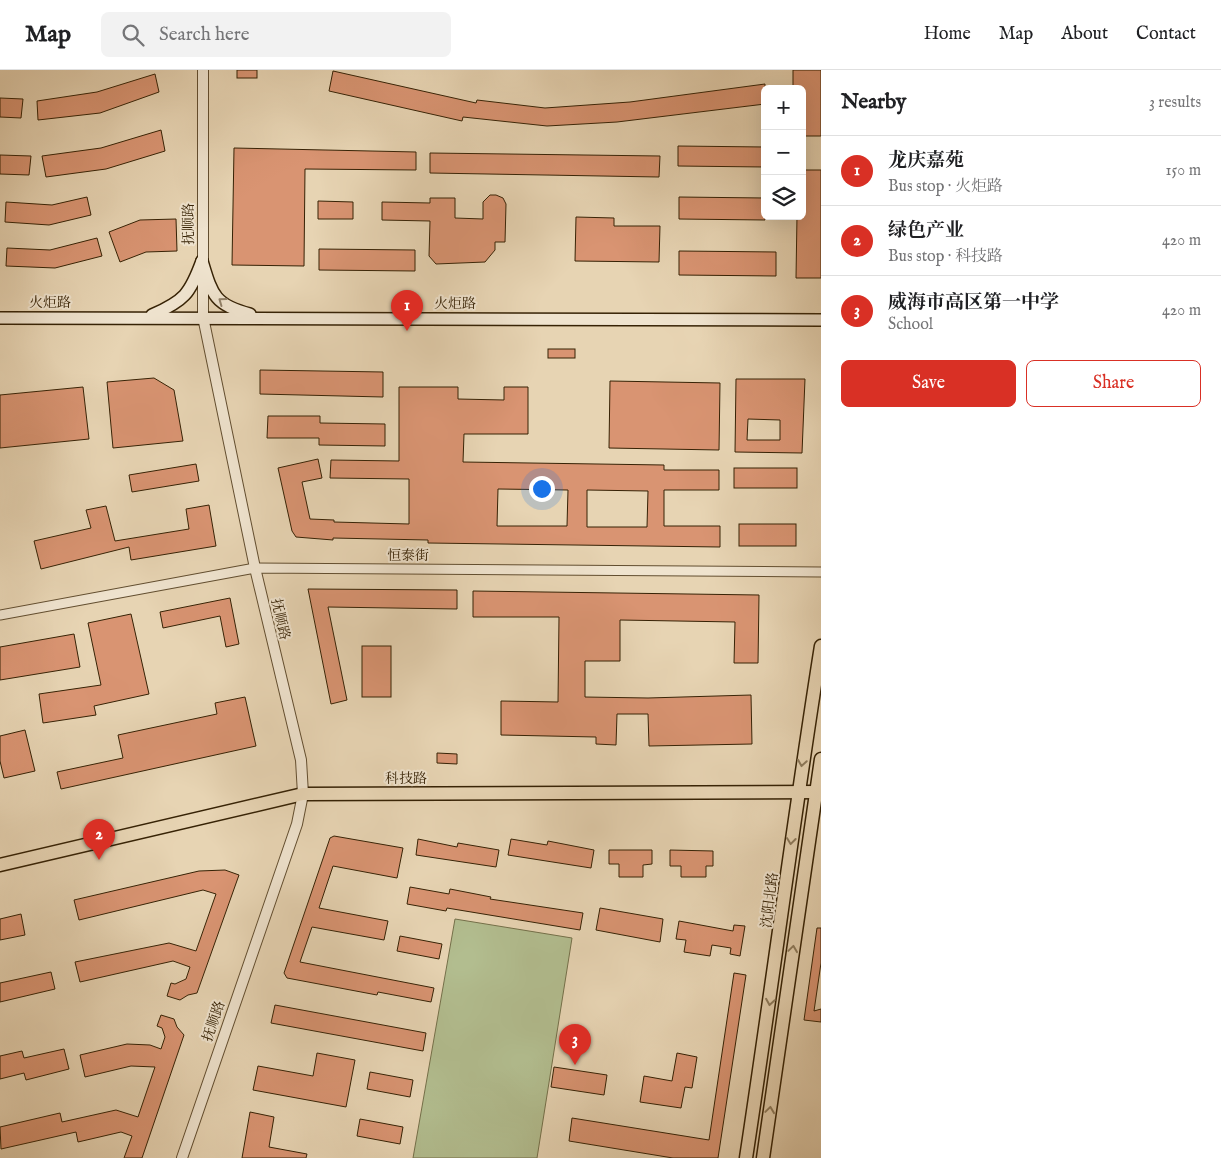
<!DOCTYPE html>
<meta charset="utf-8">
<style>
body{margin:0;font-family:"IM FELL English","Noto Serif SC",serif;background:#f2f2f2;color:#202124}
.controls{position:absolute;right:15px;top:15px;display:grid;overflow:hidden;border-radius:8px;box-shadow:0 5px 20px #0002}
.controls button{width:45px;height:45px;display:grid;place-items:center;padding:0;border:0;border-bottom:1px solid #e0e0e0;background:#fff;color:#202124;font:25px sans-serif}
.you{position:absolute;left:541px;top:418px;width:18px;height:18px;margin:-12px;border:4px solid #fff;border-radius:50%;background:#1a73e8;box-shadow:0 0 0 8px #1a73e833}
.badge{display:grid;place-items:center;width:32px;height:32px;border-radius:50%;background:#d93025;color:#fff;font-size:16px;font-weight:700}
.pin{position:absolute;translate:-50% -41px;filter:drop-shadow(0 1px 2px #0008)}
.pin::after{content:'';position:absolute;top:26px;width:18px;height:15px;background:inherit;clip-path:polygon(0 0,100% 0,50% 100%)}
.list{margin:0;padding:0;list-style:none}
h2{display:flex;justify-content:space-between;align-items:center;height:65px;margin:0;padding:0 20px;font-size:21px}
h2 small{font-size:16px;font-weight:400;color:#757577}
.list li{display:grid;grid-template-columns:32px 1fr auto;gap:15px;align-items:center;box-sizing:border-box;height:70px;padding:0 20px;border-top:1px solid #e0e0e0}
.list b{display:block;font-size:19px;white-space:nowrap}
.list p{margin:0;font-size:16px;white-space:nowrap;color:#757577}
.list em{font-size:16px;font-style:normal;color:#757577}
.actions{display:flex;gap:10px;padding:15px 20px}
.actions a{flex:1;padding:11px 0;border:1px solid #d93025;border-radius:8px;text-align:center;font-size:18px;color:#d93025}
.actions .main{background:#d93025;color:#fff}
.icon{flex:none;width:28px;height:28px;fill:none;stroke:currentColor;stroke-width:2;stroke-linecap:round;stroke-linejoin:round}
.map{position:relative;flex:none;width:821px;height:1088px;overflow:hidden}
header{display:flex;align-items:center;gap:30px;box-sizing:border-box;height:70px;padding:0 25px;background:#fff;border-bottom:1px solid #e0e0e0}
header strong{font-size:24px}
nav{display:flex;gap:28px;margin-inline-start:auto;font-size:18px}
.search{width:350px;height:45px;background:#f2f2f2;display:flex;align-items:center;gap:12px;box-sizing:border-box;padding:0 18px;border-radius:8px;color:#757577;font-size:19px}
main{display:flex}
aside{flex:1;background:#fff}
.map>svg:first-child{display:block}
.green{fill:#b2bd8f;stroke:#74704a}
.building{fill:#d99472;stroke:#362205;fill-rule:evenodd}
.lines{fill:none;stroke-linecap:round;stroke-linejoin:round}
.minor-casing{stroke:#624e30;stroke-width:11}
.tertiary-casing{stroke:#624e30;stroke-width:12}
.secondary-casing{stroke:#362205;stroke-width:14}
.primary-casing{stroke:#362205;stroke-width:15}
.minor{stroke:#efe3ce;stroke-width:9}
.tertiary{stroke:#efe3ce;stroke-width:10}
.secondary{stroke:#efe3ce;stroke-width:11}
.primary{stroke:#e7d4b3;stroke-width:12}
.oneway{stroke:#92826a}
.oneway2{stroke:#8e7b5c}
.labels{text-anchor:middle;stroke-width:4;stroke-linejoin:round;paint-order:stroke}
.street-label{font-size:14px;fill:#362205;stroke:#efe3ce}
</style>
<header>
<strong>Map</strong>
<div class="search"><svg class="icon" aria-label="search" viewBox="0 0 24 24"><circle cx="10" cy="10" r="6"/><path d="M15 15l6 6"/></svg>Search here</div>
<nav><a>Home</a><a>Map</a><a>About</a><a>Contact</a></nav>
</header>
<main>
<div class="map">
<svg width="821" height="1088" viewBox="0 0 821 1088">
<rect width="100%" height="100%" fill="#e7d4b3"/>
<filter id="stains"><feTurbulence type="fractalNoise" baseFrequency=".004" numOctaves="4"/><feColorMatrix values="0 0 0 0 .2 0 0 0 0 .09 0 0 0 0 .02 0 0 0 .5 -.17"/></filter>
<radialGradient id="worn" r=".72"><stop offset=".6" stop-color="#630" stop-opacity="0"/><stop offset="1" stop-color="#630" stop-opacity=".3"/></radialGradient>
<path class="green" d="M455,849L572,868L537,1088H413Z"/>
<g class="building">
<rect x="237" y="0" width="20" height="8"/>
<path d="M793,0H821V66H802V19H793Z"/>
<path d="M333,1L476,33L477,30L545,38L630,32L765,14V34L617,52L547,56L463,47L462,51L329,21Z"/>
<path d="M155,4L159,22L100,43L38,50L37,31L97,22Z"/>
<path d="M0,28L23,29L21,48L0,47Z"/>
<path d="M161,60L165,81L106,99L46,107L42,86L101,78Z"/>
<path d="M678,76L765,77V97L678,96Z"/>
<path d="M234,78L416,82V100L305,99L304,196L232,195Z"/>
<path d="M430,83L660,86L659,107L430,103Z"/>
<path d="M0,85L31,86L29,105L0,104Z"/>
<path d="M802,100H821V208H796L797,146H802Z"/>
<path d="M490,125H496L503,128L506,134L505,172H495V180L485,192L436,194L429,186L430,151L382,150V132L430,133V128H455V148L483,149V132Z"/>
<path d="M87,127L91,145L49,155L5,152L6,132L52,135Z"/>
<path d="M679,127L765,128V150L679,149Z"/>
<path d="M318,131L353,132V149H318Z"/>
<path d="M576,147L614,148V156H660L659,192L575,191Z"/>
<path d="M176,149L177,181L146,182L120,192L109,162L140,150Z"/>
<path d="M97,168L102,186L55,198L6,196L7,178L50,180Z"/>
<path d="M319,179L415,180V201L319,200Z"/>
<path d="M679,181L776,182V206L679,205Z"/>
<rect x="548" y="279" width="27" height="9"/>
<path d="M260,300L383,302V327L260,324Z"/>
<path d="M154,308L174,320L183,371L113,378L107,312Z"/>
<path d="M736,309H805L802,383L735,382ZM748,349L780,350V370H747Z"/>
<path d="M610,311L720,313L719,380L609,378Z"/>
<path d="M83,317L89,369L0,378V325Z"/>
<path d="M399,317H458V329L504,330V317H528V364H464L463,392L664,395V400H719V420H664V456H720V477L428,473V470L333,468V470L296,467L292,461L278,398L318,389L322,408L302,412L310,449L334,450V452L409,454V409L330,408L331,390L399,391ZM498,419L568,420L567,456H497ZM587,420L648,421L647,457H587Z"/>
<path d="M268,346H320V353L385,354V376L319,375V368H267Z"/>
<path d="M196,394L199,411L132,422L129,405Z"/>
<rect x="734" y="398" width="63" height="20"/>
<path d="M209,435L216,476L131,490L129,477L41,499L34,471L91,458L86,440L106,436L115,471L189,459L186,439Z"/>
<rect x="739" y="454" width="57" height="22"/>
<path d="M308,519L457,520V539L328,537L347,630L331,634Z"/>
<path d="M473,521L759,525L758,593H734L735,552L620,550V591H585V627L648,628L751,625L752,674L649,676L648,644H617L616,675L596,674V667L501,665V631L558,632L559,547H473Z"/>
<path d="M230,528L239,574L226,577L220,546L163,558L160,542Z"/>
<path d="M131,544L149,624L94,636L96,645L43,653L39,624L101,615L88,553Z"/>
<path d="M74,564L80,597L0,610V577Z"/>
<rect x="362" y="576" width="29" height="51"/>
<path d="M245,627L256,676L61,719L57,702L123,688L118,665L217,644L215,633Z"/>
<path d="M25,660L35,701L4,708L0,691V666Z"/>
<path d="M437,683L457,684V694L437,693Z"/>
<path d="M334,766L403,778L397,808L333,796L319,838L388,851L384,870L312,857L300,892L434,918L431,932L378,922L377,925L287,908L284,903L330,768Z"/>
<path d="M418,769L457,777L458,773L499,780L496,797L416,785Z"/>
<path d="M511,769L547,775L548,771L594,780L591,798L508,785Z"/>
<path d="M609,780H652V794L643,795V807H619V794H609Z"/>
<path d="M670,780L713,781V796H706V807H681V796H670Z"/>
<path d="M225,800L239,805L197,923L188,925L180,930L167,926L171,913L175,914L186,909L190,897L173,891L80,912L75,892L169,873L196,881L216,824L203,820L79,850L74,830L199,801Z"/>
<path d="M410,817L449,824L450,819L491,827L490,829L583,843L580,860L447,838L446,841L407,834Z"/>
<path d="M600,838L663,849L660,872L596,860Z"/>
<path d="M21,844L25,865L0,870V849Z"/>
<path d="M679,851L733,861L734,855L745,856L740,886L730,884L731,878L712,875L710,886L684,882L686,870L676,869Z"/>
<path d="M817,858H821V893L814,941L821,939V952L804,950Z"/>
<path d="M400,866L442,874L439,889L397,881Z"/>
<path d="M51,902L55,919L0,932V913Z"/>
<path d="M734,903L746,905L718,1088H673L569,1071L572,1048L709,1070Z"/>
<path d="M275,935L426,963L423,981L271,953Z"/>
<path d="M161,945L174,949L177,957L184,965L142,1088H124L132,1066L121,1062L78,1072L76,1062L1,1079L0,1057L60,1043L62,1052L116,1040L138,1047L155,997L131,996L85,1007L80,985L127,974L150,975L161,979L165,967L162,958L157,956Z"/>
<path d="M64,979L69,999L26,1010L24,1003L0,1009V986L22,981L24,988Z"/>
<path d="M317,983L355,990L346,1037L253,1020L258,996L313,1006Z"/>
<path d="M677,983L697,987L692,1018L685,1017L681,1038L640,1032L644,1006L672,1011Z"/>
<path d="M554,997L607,1005L604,1025L551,1017Z"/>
<path d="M370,1002L413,1010L410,1027L367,1019Z"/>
<path d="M250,1042L274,1047L269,1077L307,1084L306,1088H242Z"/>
<path d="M360,1049L403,1057L400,1074L357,1066Z"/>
</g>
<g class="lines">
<g class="minor-casing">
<path id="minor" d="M0,545L255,498L821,502"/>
</g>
<g class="tertiary-casing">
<path id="tertiary" d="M182,1088L297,754L303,724L301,690L255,498L203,247V0"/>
</g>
<g class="secondary-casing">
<g id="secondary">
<path d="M202,191C212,224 214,235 250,244"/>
<path d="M152,245C184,231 190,224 202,191"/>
<path d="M0,248L821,250"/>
</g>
</g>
<g class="primary-casing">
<g id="primary">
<path d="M0,795L303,724L821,722"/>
<path d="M746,1088C772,917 794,746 821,576"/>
<path d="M763,1088L821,689"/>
</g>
</g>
<use href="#minor" class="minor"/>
<use href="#tertiary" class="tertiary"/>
<use href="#secondary" class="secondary"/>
<use href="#primary" class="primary"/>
</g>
<defs><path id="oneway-chevron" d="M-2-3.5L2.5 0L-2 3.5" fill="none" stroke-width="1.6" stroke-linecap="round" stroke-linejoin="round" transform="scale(1.25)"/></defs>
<use class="oneway" href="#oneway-chevron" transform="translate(222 231) rotate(-144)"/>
<g class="oneway2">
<use href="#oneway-chevron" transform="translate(802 693) rotate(99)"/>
<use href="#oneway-chevron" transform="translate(791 771) rotate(97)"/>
<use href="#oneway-chevron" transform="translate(793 879) rotate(-82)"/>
<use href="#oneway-chevron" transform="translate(770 932) rotate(99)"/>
<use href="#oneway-chevron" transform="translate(770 1040) rotate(-82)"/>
</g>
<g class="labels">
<g class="street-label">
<text transform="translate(188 154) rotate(-90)" y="5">抚顺路</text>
<text x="50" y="237">火炬路</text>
<text x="455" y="238">火炬路</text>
<text x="408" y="490">恒泰街</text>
<text transform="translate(281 549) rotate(77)" y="5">抚顺路</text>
<text x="406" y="713">科技路</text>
<text transform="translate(769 830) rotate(-83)" y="5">沈阳北路</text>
<text transform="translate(213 951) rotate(-71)" y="5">抚顺路</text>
</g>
</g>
<rect width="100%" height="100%" filter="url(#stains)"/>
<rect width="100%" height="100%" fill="url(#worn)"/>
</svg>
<div class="controls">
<button>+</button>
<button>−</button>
<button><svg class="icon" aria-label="layers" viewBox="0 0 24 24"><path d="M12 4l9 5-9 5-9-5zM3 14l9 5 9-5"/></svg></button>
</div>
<div class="you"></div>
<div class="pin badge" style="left:407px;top:261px">1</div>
<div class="pin badge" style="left:99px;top:790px">2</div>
<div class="pin badge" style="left:575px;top:995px">3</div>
</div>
<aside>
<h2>Nearby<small>3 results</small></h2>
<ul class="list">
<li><span class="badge">1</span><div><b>龙庆嘉苑</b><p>Bus stop · 火炬路</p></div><em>150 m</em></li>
<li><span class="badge">2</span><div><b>绿色产业</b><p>Bus stop · 科技路</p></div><em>420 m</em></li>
<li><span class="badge">3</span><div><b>威海市高区第一中学</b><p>School</p></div><em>420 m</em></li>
</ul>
<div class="actions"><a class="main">Save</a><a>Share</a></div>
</aside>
</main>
